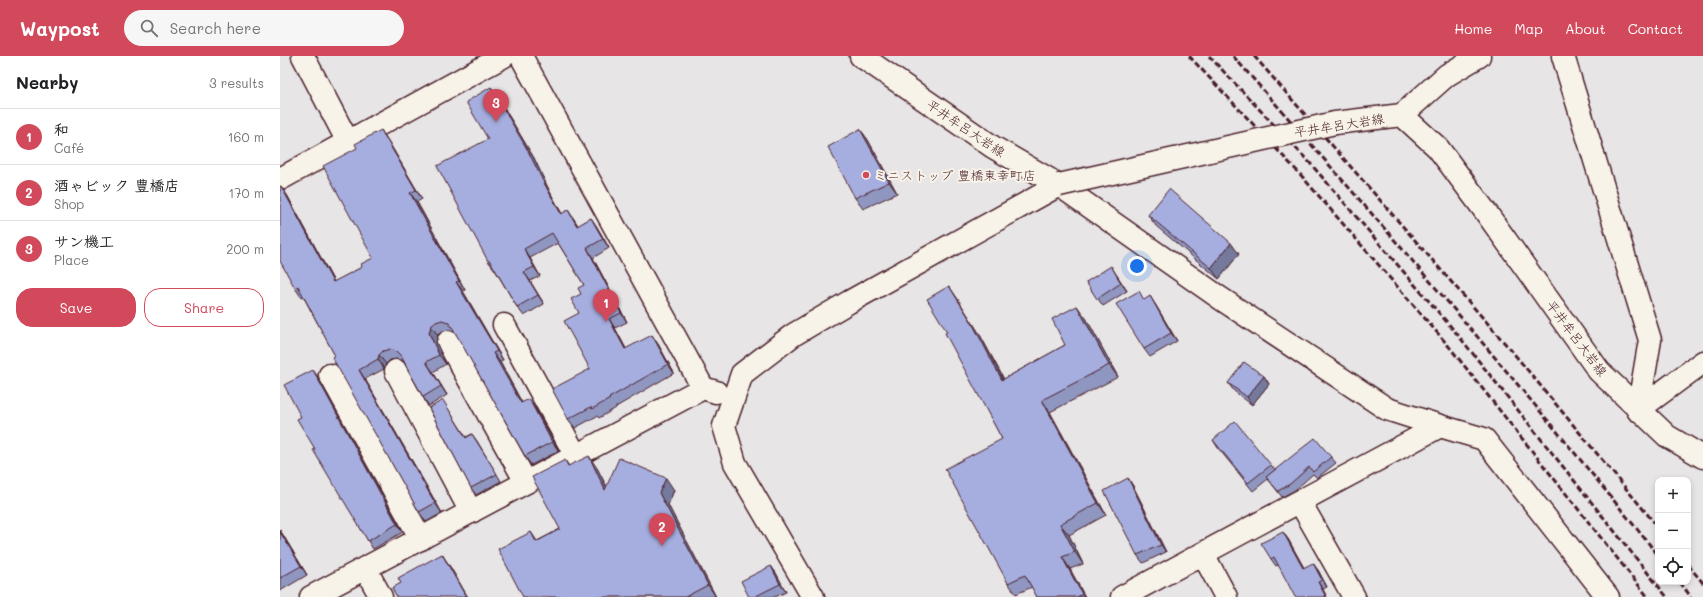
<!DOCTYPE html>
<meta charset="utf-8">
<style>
body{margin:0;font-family:Mali,"Klee One",sans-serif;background:#f6f6f6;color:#202124}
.controls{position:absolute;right:12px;bottom:12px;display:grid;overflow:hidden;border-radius:8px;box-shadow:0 2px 6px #0003}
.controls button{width:36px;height:36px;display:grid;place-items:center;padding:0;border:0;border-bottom:1px solid #e0e0e0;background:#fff;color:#202124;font:20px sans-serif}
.you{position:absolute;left:857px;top:210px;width:14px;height:14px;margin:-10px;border:3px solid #fff;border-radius:50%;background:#1a73e8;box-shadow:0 0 0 6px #1a73e833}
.badge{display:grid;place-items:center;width:26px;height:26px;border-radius:50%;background:#d1495b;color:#fff;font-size:13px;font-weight:700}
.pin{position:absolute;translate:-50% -33px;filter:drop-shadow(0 1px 2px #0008)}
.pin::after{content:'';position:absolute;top:21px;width:14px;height:12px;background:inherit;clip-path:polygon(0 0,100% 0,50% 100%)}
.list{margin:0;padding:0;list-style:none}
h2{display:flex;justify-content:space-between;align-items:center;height:52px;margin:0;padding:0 16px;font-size:17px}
h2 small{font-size:13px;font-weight:400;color:#757577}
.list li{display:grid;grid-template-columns:26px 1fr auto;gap:12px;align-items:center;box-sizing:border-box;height:56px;padding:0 16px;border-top:1px solid #e0e0e0}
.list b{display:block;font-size:15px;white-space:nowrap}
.list p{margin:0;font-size:13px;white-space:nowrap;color:#757577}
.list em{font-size:13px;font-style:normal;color:#757577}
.actions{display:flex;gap:8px;padding:12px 16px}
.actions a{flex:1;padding:9px 0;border:1px solid #d1495b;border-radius:16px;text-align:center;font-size:14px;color:#d1495b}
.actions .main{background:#d1495b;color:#fff}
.icon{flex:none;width:22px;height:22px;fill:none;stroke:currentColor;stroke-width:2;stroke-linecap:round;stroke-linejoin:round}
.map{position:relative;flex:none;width:1423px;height:541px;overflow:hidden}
header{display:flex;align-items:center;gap:24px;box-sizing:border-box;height:56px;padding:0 20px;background:#d1495b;color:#fff}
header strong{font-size:19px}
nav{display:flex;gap:22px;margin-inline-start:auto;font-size:14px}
.search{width:280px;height:36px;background:#f6f6f6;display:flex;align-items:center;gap:10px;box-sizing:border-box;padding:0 14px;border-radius:22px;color:#757577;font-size:15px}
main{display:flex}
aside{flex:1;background:#fff}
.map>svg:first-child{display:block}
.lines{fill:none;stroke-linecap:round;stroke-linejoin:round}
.minor-casing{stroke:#4a1f2b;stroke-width:25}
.major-casing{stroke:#4a1f2b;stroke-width:25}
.minor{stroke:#f7f3e8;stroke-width:22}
.major{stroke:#f7f3e8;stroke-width:22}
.rail{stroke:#4a1f2b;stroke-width:3;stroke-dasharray:6 3;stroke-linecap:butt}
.major-bridge-casing{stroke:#4a1f2b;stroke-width:25;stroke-linecap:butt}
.major-bridge{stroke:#f7f3e8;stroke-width:22}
.wall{fill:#8f96c0;stroke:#4a1f2b}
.shaded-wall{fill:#747a9c;stroke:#4a1f2b}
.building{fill:#a6aedf;stroke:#4a1f2b}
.poi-dot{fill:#d1495b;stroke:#f7f3e8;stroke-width:1.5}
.labels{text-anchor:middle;stroke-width:4;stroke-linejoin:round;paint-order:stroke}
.street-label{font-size:13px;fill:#4a1f2b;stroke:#f7f3e8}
.poi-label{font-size:13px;fill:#4a1f2b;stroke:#f7f3e8;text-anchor:start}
</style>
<header>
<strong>Waypost</strong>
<div class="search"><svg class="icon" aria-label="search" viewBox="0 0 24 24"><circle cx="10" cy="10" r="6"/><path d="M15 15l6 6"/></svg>Search here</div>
<nav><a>Home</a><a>Map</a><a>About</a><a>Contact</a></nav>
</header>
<main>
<aside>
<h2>Nearby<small>3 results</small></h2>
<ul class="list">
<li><span class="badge">1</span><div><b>和</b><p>Café</p></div><em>160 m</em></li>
<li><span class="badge">2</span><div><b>酒ゃビック 豊橋店</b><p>Shop</p></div><em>170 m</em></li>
<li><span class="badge">3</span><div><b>サン機工</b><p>Place</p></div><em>200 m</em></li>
</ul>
<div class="actions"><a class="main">Save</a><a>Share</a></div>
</aside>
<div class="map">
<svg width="1423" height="541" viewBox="0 0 1423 541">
<rect width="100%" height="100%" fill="#e7e5e6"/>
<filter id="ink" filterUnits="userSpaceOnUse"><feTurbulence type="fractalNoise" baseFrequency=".025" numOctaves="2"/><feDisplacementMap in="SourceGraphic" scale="8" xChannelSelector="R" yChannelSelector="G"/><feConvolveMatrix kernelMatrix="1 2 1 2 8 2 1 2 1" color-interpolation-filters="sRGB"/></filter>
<g filter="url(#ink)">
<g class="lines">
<g class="minor-casing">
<g id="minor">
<path d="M23,0L68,86"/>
<path d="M241,0L423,332L436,336"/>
<path d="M1283,0L1370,284L1358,354"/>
<path d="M1122,59L1167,19L1199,0"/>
<path d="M0,123L224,0"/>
<path d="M224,269L296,400"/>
<path d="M168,286L246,426"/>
<path d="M116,315L191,456"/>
<path d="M50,319L141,483"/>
<path d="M1358,354L1423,306"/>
<path d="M1020,446L1074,541"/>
<path d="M923,498L946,541"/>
<path d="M85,512L101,541"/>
<path d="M31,541L423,332"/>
<path d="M533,541L455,407L444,370L462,318L513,279L569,246L779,129L940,242L1107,353L1160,370L1204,383L1328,541"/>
<path d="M842,541L1160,370"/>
</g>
</g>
<g class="major-casing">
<g id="major">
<path d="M581,0L713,91L779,129"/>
<path d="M1055,67L1122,59L1158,92L1205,155L1319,315L1387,380L1423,401"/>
</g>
</g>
<use href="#minor" class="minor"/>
<use href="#major" class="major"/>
<g class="rail">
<path d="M909,0L1019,117L1167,288L1368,541"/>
<path d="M929,0L1030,107L1178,279L1387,541"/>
<path d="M953,0C1098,163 1241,329 1378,499"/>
<path d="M974,0L1230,293L1378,471"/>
<path d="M1408,509L1423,527"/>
<path d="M1400,526L1411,541"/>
</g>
<g class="major-bridge-casing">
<path id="major-bridge" d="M779,129L1055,67"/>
</g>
<use href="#major-bridge" class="major-bridge"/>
</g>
<g class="wall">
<path d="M211,31L217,40L254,102L270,136L282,158L294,163L298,170L311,162L317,171L329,192L313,202L347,266L335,272L346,293L378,288L394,317L336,351V352L319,362L317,360L295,372L288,363L310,313L299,257L301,238L304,229L278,187L250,202L260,220L250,225L264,248L244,260L237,251L215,214L208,205V83Z"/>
<path d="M580,73L588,84L617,137L583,153L575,142Z"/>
<path d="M107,83L142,143L137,146L185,234L183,235L223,304L220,306L242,347L255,352L279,395L251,409L245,400L176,277L174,275L169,274L162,275L158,279L156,286L166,308L153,316L167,339L149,350L143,341L123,305L117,303L110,304L106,308L104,313L85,323L162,457L146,466L139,456L23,240L21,241L15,232L7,139L54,226L82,211L93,202Z"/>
<path d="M868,159L959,198L939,223L876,170Z"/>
<path d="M836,218L847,235L823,250L806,226Z"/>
<path d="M669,230L677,242L699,277L724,323L785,289L806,262L838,321L770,356L826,459L789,479L803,508L790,513L805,541H757L752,531L736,538L728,527L722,383L667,276Z"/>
<path d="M875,248L897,285L870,301L864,293Z"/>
<path d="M984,320L989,328L972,349L954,335L948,327Z"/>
<path d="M38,321L123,476L93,493L88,485L35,393L21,361Z"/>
<path d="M167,351L186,381L192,378L197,385L221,425L196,439L191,432Z"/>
<path d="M933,384L991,409L995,414L1051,401L1056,407L1037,422L1033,418L1015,434L1002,441L988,423L973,435L938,392Z"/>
<path d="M285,404L289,410L317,412L327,431L394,434L388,449L436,541H243L251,476L257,485L280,473Z"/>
<path d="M848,422L853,430L886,496L863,507L857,499Z"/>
<path d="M0,474L27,519L0,535Z"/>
<path d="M1008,483L1024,512L1038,514L1047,531L1043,533L998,509L996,510L991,503Z"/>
<path d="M491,510L496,517L506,536L495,541H469Z"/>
</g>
<g class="shaded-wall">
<path d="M211,31L217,40L254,102L270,136L287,167L281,158Z"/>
<path d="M580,73L588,84L617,137L609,126Z"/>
<path d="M101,74L107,83L142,143L136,134Z"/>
<path d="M1,130L7,139L59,235L53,226Z"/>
<path d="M130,137L137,146L185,234L179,225Z"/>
<path d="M288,154L294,163L304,179L297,170Z"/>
<path d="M311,162L317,171L329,192L323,183Z"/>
<path d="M951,187L959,198L939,223L931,212Z"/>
<path d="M307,192L313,202L347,266L341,257Z"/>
<path d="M244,193L250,202L260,220L254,211Z"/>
<path d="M831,210L836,218L847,235L841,227Z"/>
<path d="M244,216L250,225L264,248L258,239Z"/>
<path d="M176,226L183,235L223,304L217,295Z"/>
<path d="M669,230L677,242L699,277L730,336L722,324Z"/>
<path d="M870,240L875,248L897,285L891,277Z"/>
<path d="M797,250L806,262L838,321L829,309Z"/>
<path d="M329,263L335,272L351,302L345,293Z"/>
<path d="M151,270L158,279L156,286L166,308L159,299L149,277Z"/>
<path d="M372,279L378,288L394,317L388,308Z"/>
<path d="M213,297L220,306L247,356L241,347Z"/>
<path d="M99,299L106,308L104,313L98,303Z"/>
<path d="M146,306L153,316L167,339L161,330Z"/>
<path d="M33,314L38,321L123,476L117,468Z"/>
<path d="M79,314L85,323L162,457L155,447Z"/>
<path d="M984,320L989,328L972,349L967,341Z"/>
<path d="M249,343L255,352L279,395L272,386Z"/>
<path d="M762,344L770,356L826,459L818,447Z"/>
<path d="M309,400L317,412L334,446L325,434Z"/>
<path d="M386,422L394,434L388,449L436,541L428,529L379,437Z"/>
<path d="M848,422L853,430L886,496L881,489Z"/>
<path d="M780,468L789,479L803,508L795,496Z"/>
<path d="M0,474L27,519L21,510L0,476Z"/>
<path d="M1003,476L1008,483L1028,519L1023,512Z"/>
<path d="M162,498L171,512L188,541H186Z"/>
<path d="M782,501L790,513L805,541H804L802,538Z"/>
<path d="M1033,507L1038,514L1047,531L1042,524Z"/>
<path d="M491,510L496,517L506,536L500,528Z"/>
<path d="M1038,526L1043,533L1047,541H1046Z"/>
</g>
<g class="building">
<path d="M211,31L247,93L264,127L281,158L288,154L297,170L311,162L323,183L307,192L341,257L329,263L345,293L372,279L388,308L329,342L330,343L312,353L311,351L288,363L272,333L310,313L284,265L299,257L291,243L301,238L298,232L304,229L272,177L244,193L254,211L244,216L258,239L237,251L210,205H208L157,110L208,83L186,46Z"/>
<path d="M580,73L609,126L575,142L548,91Z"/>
<path d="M101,74L136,134L130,137L179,225L176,226L217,295L213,297L241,347L249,343L272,386L245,400L172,271L168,266L162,264L156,266L151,270L149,277L159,299L146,306L161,330L143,341L121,300L116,295L110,293L103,295L99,299L98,303L79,314L155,447L139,456L52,301L55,300L18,230L15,232L0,205V130H1L53,226L82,211L81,208L93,202L43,110L77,92L75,88Z"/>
<path d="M889,133L951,187L931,212L868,159Z"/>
<path d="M831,210L841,227L817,243L806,226Z"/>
<path d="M669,230L691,265L722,324L785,289L772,263L797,250L829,309L762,344L818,447L780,468L795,496L782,501L802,538L797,541H757L745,519L728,527L665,413L722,383L665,277L667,276L647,243Z"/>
<path d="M859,235L864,244L870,240L891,277L864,293L836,248Z"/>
<path d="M964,306L984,320L967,341L948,327Z"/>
<path d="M33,314L117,468L88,485L33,394L35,393L17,363L21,361L4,329Z"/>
<path d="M163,344L186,382L192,378L217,418L191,432L149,352Z"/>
<path d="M955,365L991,409L968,427L933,384Z"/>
<path d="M1035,382L1051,401L1033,416L1029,411L1010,428L998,435L986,421Z"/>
<path d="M309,400L325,434L339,402L386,422L379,437L428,529L405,541H243L218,493L251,476L256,486L280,473L252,421L285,404L288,410Z"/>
<path d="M848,422L881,489L857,499L824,435Z"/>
<path d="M0,476L21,510L0,522Z"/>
<path d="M1003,476L1023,512L1033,507L1042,524L1038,526L1046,541H1015L994,501L991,503L981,487Z"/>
<path d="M162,498L186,541H117L112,532L121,527L118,522Z"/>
<path d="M491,510L500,528L474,541H469L461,525Z"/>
</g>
</g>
<circle class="poi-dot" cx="586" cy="119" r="4"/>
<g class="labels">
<g class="street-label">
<text transform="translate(1059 69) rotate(-9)" y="5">平井牟呂大岩線</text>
<text transform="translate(686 72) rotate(34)" y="5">平井牟呂大岩線</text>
<text transform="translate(1297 282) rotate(53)" y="5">平井牟呂大岩線</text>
</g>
<g class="poi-label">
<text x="594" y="124">ミニストップ 豊橋東幸町店</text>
</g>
</g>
</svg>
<div class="controls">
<button>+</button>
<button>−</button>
<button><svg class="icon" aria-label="locate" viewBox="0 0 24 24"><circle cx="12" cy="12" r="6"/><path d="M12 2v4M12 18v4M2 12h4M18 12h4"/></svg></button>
</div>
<div class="you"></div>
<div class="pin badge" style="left:326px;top:266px">1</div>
<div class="pin badge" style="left:382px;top:490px">2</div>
<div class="pin badge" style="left:216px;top:66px">3</div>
</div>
</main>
